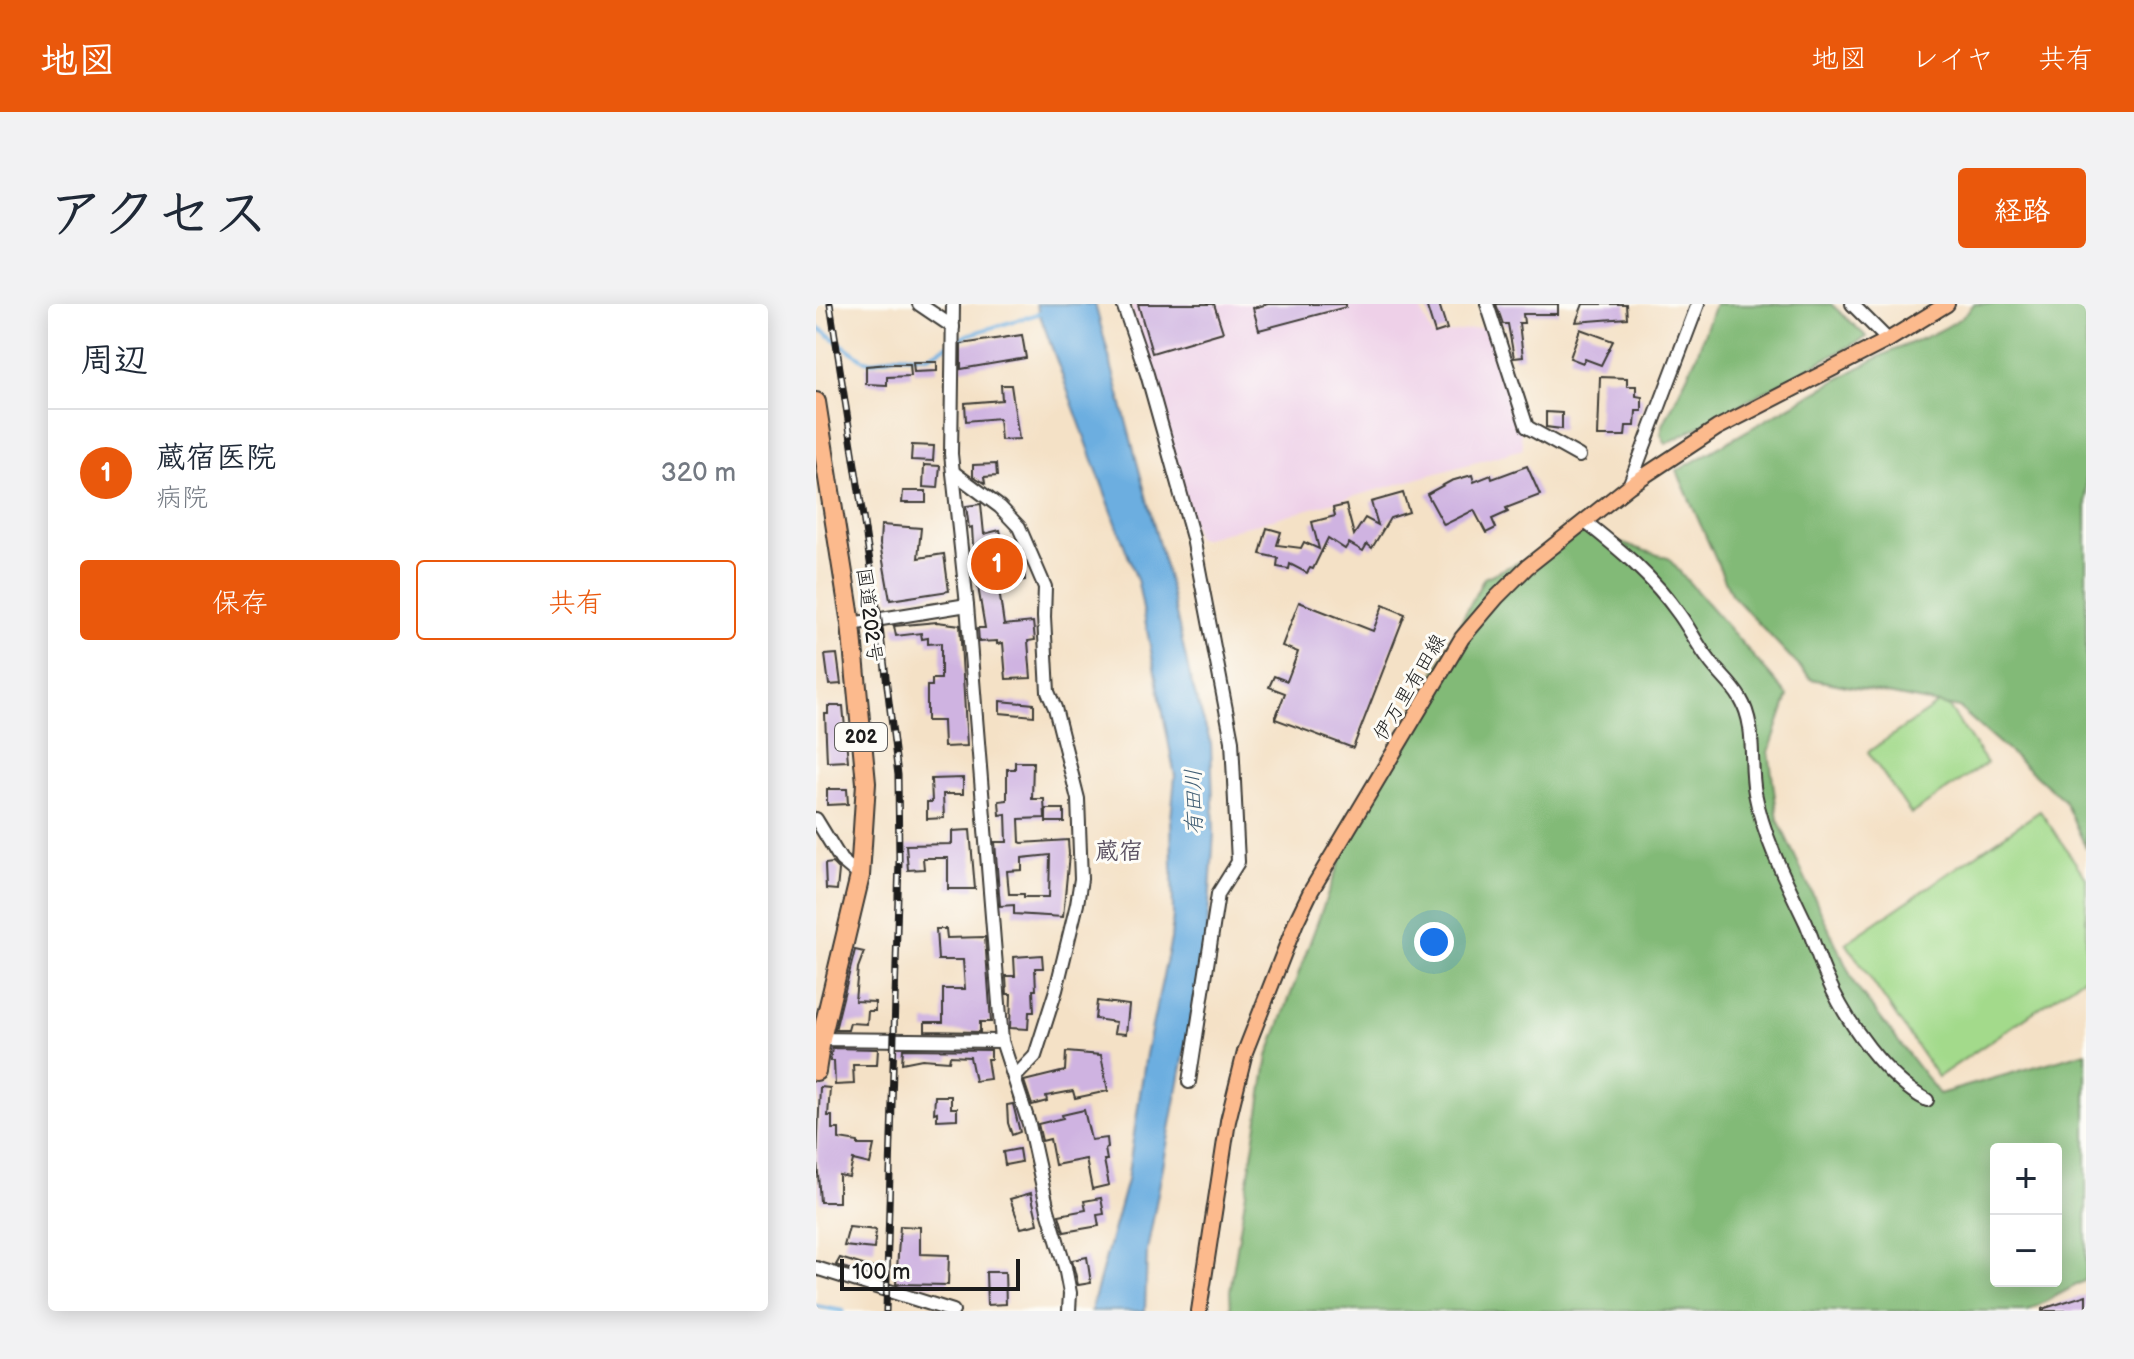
<!DOCTYPE html>
<html lang="ja">
<meta charset="utf-8">
<style>
body{margin:0;font-family:"Balsamiq Sans","Klee One",sans-serif;background:#f2f2f3;color:#1f2937}
.controls{position:absolute;right:24px;bottom:24px;display:grid;overflow:hidden;border-radius:8px;box-shadow:0 4px 20px #0003}
.controls button{width:72px;height:72px;display:grid;place-items:center;padding:0;border:0;border-bottom:2px solid #e0e1e3;background:#fff;color:#1f2937;font:40px sans-serif}
.scale{position:absolute;left:24px;bottom:20px;width:180px;box-sizing:border-box;padding-left:8px;border:4px solid #1c1c1c;border-top:0;font-size:22px;line-height:28px;white-space:nowrap;color:#1c1c1c;-webkit-text-stroke:6px #fdfcf7;paint-order:stroke}
.you{position:absolute;left:618px;top:638px;width:28px;height:28px;margin:-20px;border:6px solid #fff;border-radius:50%;background:#1a73e8;box-shadow:0 0 0 12px #1a73e833}
.badge{display:grid;place-items:center;width:52px;height:52px;border-radius:50%;background:#ea580c;color:#fff;font-size:26px;font-weight:700}
.pin{position:absolute;translate:-50% -50%;border:4px solid #fff;box-shadow:0 2px 8px #0006}
.list{margin:0;padding:0;list-style:none}
h2{display:flex;justify-content:space-between;align-items:center;height:104px;margin:0;padding:0 32px;font-size:34px}
h2 small{font-size:26px;font-weight:400;color:#747a83}
.list li{display:grid;grid-template-columns:52px 1fr auto;gap:24px;align-items:center;box-sizing:border-box;height:128px;padding:0 32px;border-top:2px solid #e0e1e3}
.list b{display:block;font-size:30px;white-space:nowrap}
.list p{margin:0;font-size:26px;white-space:nowrap;color:#747a83}
.list em{font-size:26px;font-style:normal;color:#747a83}
.actions{display:flex;gap:16px;padding:24px 32px}
.actions a{flex:1;padding:18px 0;border:2px solid #ea580c;border-radius:8px;text-align:center;font-size:28px;color:#ea580c}
.actions .main{background:#ea580c;color:#fff}
.map{position:relative;flex:none;width:1270px;height:1007px;overflow:hidden;border-radius:8px}
header{display:flex;align-items:center;gap:48px;box-sizing:border-box;height:112px;padding:0 40px;background:#ea580c;color:#fff}
header strong{font-size:38px}
nav{display:flex;gap:44px;margin-inline-start:auto;font-size:28px}
.intro{display:flex;align-items:center;justify-content:space-between;box-sizing:border-box;height:192px;padding:0 48px}
h1{margin:0;font-size:56px}
.button{padding:20px 36px;border-radius:8px;background:#ea580c;color:#fff;font-size:28px;font-weight:700}
main{display:flex;gap:48px;padding:0 48px}
aside{flex:1;background:#fff;border-radius:8px;box-shadow:0 4px 20px #0003}
.map>svg:first-child{display:block}
.built{fill:#eed0e8}
.green{fill:#a3da8b;stroke:#607b54;stroke-width:2}
.forest{fill:#82ba77;stroke:#4f6b4a;stroke-width:2;fill-rule:evenodd}
.water{fill:#6caee0;stroke:#44657e;stroke-width:2}
.lines{fill:none;stroke-linecap:round;stroke-linejoin:round}
.stream{stroke:#6caee0;stroke-width:4}
.building{fill:#cfb3e1;fill-rule:evenodd}
.minor-casing{stroke:#3c3a36;stroke-width:16}
.major-casing{stroke:#3c3a36;stroke-width:18}
.highway-casing{stroke:#3c3a36;stroke-width:22}
.minor{stroke:#fff;stroke-width:12}
.major{stroke:#fcba8d;stroke-width:14}
.highway{stroke:#fcba8d;stroke-width:18}
.rail-casing{stroke:#1c1c1c;stroke-width:7}
.rail{stroke:#fdfcf7;stroke-width:4;stroke-dasharray:12;stroke-linecap:butt}
.labels{text-anchor:middle;stroke-width:6;stroke-linejoin:round;paint-order:stroke}
.shield{fill:#fdfcf7;stroke:#605f5e;stroke-width:2}
.shield-label{font-size:18px;font-weight:bold;fill:#1c1c1c}
.street-label{font-size:20px;fill:#1c1c1c;stroke:#fdfcf7}
.water-label{font-size:22px;font-style:italic;fill:#405e74;stroke:#fdfcf7}
.quarter-label{font-size:24px;font-weight:bold;fill:#5b5161;stroke:#fdfcf7}
</style>
<header>
<strong>地図</strong>
<nav><a>地図</a><a>レイヤ</a><a>共有</a></nav>
</header>
<div class="intro"><h1>アクセス</h1><a class="button">経路</a></div>
<main>
<aside>
<h2>周辺<small></small></h2>
<ul class="list">
<li><span class="badge">1</span><div><b>蔵宿医院</b><p>病院</p></div><em>320 m</em></li>
</ul>
<div class="actions"><a class="main">保存</a><a>共有</a></div>
</aside>
<div class="map">
<svg width="1270" height="1007" viewBox="0 0 1270 1007">
<rect width="100%" height="100%" fill="#fdfcf7"/>
<filter id="ink" filterUnits="userSpaceOnUse"><feTurbulence type="fractalNoise" baseFrequency=".0125" numOctaves="2"/><feDisplacementMap in="SourceGraphic" scale="16" xChannelSelector="R" yChannelSelector="G"/><feConvolveMatrix kernelMatrix="1 2 1 2 8 2 1 2 1" color-interpolation-filters="sRGB"/></filter>
<filter id="wash" filterUnits="userSpaceOnUse"><feTurbulence type="fractalNoise" baseFrequency=".006" numOctaves="4" result="noise"/><feDisplacementMap in="SourceGraphic" scale="32" xChannelSelector="R" yChannelSelector="G"/><feGaussianBlur stdDeviation="1.8" result="paint"/><feColorMatrix in="noise" values="0 0 0 0 0 0 0 0 0 0 0 0 0 0 0 0 0 1.4 0 .05"/><feComposite in="paint" operator="in"/></filter>
<g filter="url(#wash)">
<rect width="100%" height="100%" fill="#f4e1c6"/>
<path class="built" d="M314,0H602L617,32L673,22L702,113L707,145L389,234H380L337,73Z"/>
<g class="green">
<path d="M1128,396L1171,459L1095,510L1052,448Z"/>
<path d="M1224,507L1270,574V672L1122,773L1030,639Z"/>
</g>
<g class="forest">
<path d="M899,0H1015L1051,33L850,140L845,130L847,121L880,53Z"/>
<path d="M1158,0H1270V544L1248,496L1143,404L995,375L915,290L861,167C928,129 995,89 1063,53C1094,37 1136,29 1158,0Z"/>
<path d="M770,228L852,254L972,392L953,448L962,516L1039,681L1123,790L1270,748V976L1212,1007H415L414,987L452,752L534,530L668,274ZM1180,845H1240V977H1180Z"/>
</g>
<path class="water" d="M220,0H279L353,278L375,378L395,440L398,529L391,630L331,947L329,1007H275L311,876L330,750L355,635L357,610L355,514L359,472L322,279Z"/>
<g class="lines">
<g class="stream">
<path d="M0,22L46,55L56,58L81,51L112,52L151,31L225,9"/>
<path d="M0,1002L27,1007"/>
</g>
</g>
<g id="blocks">
<g class="building">
<path d="M322,0H398L407,28L336,49Z"/>
<path d="M452,0H530V3L443,26L437,4Z"/>
<path d="M610,0H623L631,25L619,29Z"/>
<path d="M680,0H742V10H707L708,19H703L707,53L698,54L692,20H687Z"/>
<path d="M767,0H810L811,14L760,18Z"/>
<path d="M764,25L797,37L785,61L769,55L767,59L754,54Z"/>
<path d="M206,31L210,54L145,65V40Z"/>
<path d="M97,58H121V67L98,68Z"/>
<path d="M74,60H94L95,72L71,73V81L50,80V62Z"/>
<path d="M784,73L811,74V82H820V92L826,93V107H820L819,122H810L809,132H782Z"/>
<path d="M185,81H195L203,135L185,136L183,114L150,117L149,99L186,96Z"/>
<path d="M730,108L746,109V125L730,123Z"/>
<path d="M96,141L118,142L117,157L95,156Z"/>
<path d="M180,160L181,172L168,173L169,179L157,172V161Z"/>
<path d="M108,161L124,162L122,184L107,183Z"/>
<path d="M711,162L724,191L690,204L692,208L676,215L680,224L670,229L658,206L628,221L611,190L635,177L656,171L658,178L675,171L676,175Z"/>
<path d="M87,187H110V199H86Z"/>
<path d="M587,189L593,208L574,214L556,244L551,240L547,247L533,239L529,245L512,234L497,265L494,264L491,269L474,260L473,265L461,263L462,254L444,250L451,224L465,228L461,241L485,244L488,238L503,245L496,218L519,212L517,204L530,201L538,231L549,214L562,221L555,198Z"/>
<path d="M165,200L168,230L184,226L190,251L205,250L207,254L209,276L182,279L188,321L217,318L219,336L212,337L215,374L190,375L187,339L181,340V337L163,338L162,324H169L158,259L156,223L153,224L150,202Z"/>
<path d="M65,221L105,224L102,254L128,250L133,287L74,296L64,240Z"/>
<path d="M483,298L557,327L567,301L589,310L537,444L459,415L469,389L453,383L458,372L471,377L482,348L466,342Z"/>
<path d="M121,318L144,321L151,442L128,443L127,417H111V382H116V375H125V339L112,340V334L106,335L105,329L80,332L78,322Z"/>
<path d="M21,350L25,380L13,381L9,351Z"/>
<path d="M184,397L218,400V412L184,409Z"/>
<path d="M12,402H27L32,457L11,458L9,410H12Z"/>
<path d="M199,458H217L216,495H228L229,514L203,515L204,538L206,539L252,536L253,550L247,613L198,610V601L184,602L179,538H191L190,510L184,511L183,497L191,496V465H199ZM234,551L233,593H208V590H193L191,567L206,566V554Z"/>
<path d="M147,474V490H127L128,514L111,515V498H116L115,475Z"/>
<path d="M11,485H31L32,500L11,501Z"/>
<rect x="230" y="505" width="18" height="13"/>
<path d="M154,526L159,585H132V554H107L108,565L92,566L90,541L136,540V527Z"/>
<path d="M16,559L23,566L21,586L10,585L9,560Z"/>
<path d="M120,625H130L131,634L169,633L175,718H164V728L109,727V718H127V685H149L147,656H122Z"/>
<path d="M39,646L48,648L42,664L39,697L59,698V707H52L51,720L34,719L32,726H19Z"/>
<path d="M226,651L227,664H219L220,686H217L218,708H213L212,725L194,724L195,690H191L190,672H199L198,653Z"/>
<path d="M281,697L313,701L310,730L298,729L300,718L279,715Z"/>
<path d="M16,744L62,745L61,761H37L38,780L19,781L18,757H14Z"/>
<path d="M87,745L175,746V755H171L174,775L159,777L154,753L134,752L133,757L106,755L86,759Z"/>
<path d="M250,748L285,751L292,787L259,794L257,787L230,792L231,797L216,801L208,777L249,767Z"/>
<path d="M4,783L14,784L12,812H16V825H23V835L42,838V841H58L54,860L37,856L33,873L23,871V898H4L1,855Z"/>
<path d="M119,792H135V804H141V815L121,816V808L118,809Z"/>
<path d="M197,800L204,828L196,831L192,819L191,801Z"/>
<path d="M268,806L275,836L291,834L292,844L289,845L291,856H288L293,881L276,885L270,855L239,861L234,835L226,837L222,820L247,814L246,811Z"/>
<path d="M203,845L205,858L189,861L187,848Z"/>
<path d="M215,889L222,920L205,924L194,895Z"/>
<path d="M285,894L288,910L281,911L283,922L248,928L243,911L270,906L268,897Z"/>
<path d="M84,922L104,923V950L133,951L132,981L80,980Z"/>
<path d="M33,923L60,926L58,945L28,942Z"/>
<path d="M271,953L275,979L262,981L256,956Z"/>
<path d="M24,954L60,965L58,973L20,961Z"/>
<path d="M170,968H189L190,1000L171,1001Z"/>
<path d="M1270,991V1007H1226V1005Z"/>
</g>
</g>
</g>
<g filter="url(#ink)">
<use href="#blocks" fill-opacity="0" stroke="#3c3a36" stroke-width="2"/>
<g class="lines">
<g class="minor-casing">
<g id="minor">
<path d="M103,0L137,23"/>
<path d="M137,0L135,150L151,301L186,737L213,820L232,906L249,963L254,989L253,1007"/>
<path d="M307,0L331,70L377,234L416,437L422,558L402,590L373,778"/>
<path d="M671,0L711,123L763,152"/>
<path d="M1036,0L1072,36"/>
<path d="M137,168L184,203L203,223L229,283L228,313L232,388L239,404L262,495L265,575L261,600L240,686L219,752L198,774"/>
<path d="M813,182L882,0"/>
<path d="M768,217C804,245 837,273 863,310C874,325 882,342 893,356C902,369 916,380 924,394C941,422 933,458 939,489C948,535 970,577 990,619C998,638 1003,657 1012,676C1030,717 1070,775 1111,796"/>
<path d="M35,320L151,301"/>
<path d="M0,515L25,556L44,572"/>
<path d="M0,735L186,737"/>
<path d="M0,964L137,1007"/>
</g>
</g>
<g class="major-casing">
<path id="major" d="M383,1007L412,817L429,748L480,618L495,587L646,334L681,293L711,263L813,182L901,124L1072,36L1131,0"/>
</g>
<g class="highway-casing">
<path id="highway" d="M0,98L35,320L50,479L44,572L5,735L0,767"/>
</g>
<use href="#minor" class="minor"/>
<use href="#major" class="major"/>
<use href="#highway" class="highway"/>
<g class="rail-casing">
<path id="rail" d="M14,0L63,316L82,471L83,557L70,1007"/>
</g>
<use href="#rail" class="rail"/>
</g>
</g>
<g class="labels">
<rect class="shield" x="19" y="419" width="52" height="28" rx="6"/>
<g class="shield-label">
<text x="45" y="439">202</text>
</g>
<g class="street-label">
<text transform="translate(54 311) rotate(83)" y="7">国道202号</text>
<text transform="translate(593 383) rotate(-59)" y="7">伊万里有田線</text>
</g>
<g class="water-label">
<text transform="translate(377 498) rotate(-91)" y="8">有田川</text>
</g>
<g class="quarter-label">
<text x="303" y="555">蔵宿</text>
</g>
</g>
</svg>
<div class="controls">
<button>+</button>
<button>−</button>
</div>
<div class="scale">100 m</div>
<div class="you"></div>
<div class="pin badge" style="left:181px;top:260px">1</div>
</div>
</main>
